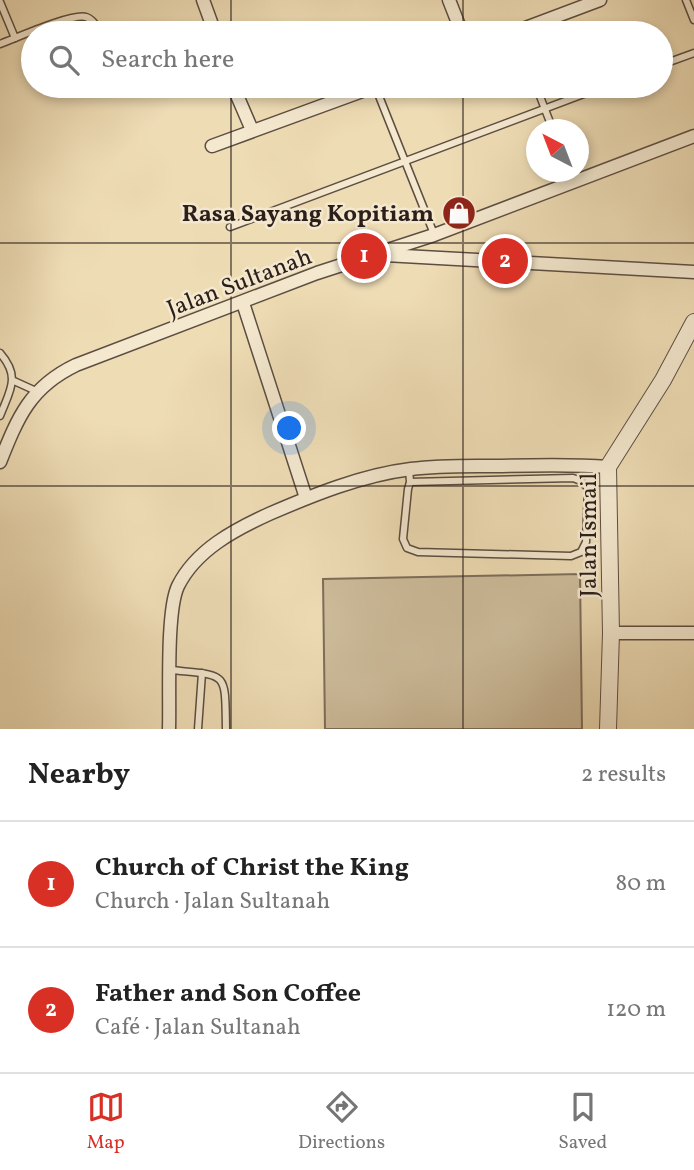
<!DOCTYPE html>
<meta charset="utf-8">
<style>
body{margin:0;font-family:Vollkorn,serif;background:#f2f2f2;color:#222}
.compass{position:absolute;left:526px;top:119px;width:63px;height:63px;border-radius:50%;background:#fff;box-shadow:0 4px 10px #0003;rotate:318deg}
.you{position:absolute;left:290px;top:429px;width:24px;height:24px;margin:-18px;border:5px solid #fff;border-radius:50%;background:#1a73e8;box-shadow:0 0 0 10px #1a73e833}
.badge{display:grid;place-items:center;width:46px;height:46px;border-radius:50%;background:#d93025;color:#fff;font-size:23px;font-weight:700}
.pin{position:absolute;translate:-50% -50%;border:4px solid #fff;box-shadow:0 2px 7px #0006}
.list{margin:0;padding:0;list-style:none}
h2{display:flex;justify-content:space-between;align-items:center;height:91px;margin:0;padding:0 28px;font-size:30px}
h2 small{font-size:23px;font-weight:400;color:#767676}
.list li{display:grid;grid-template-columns:46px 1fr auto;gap:21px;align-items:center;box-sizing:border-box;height:126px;padding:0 28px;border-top:2px solid #e0e0e0}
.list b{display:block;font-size:26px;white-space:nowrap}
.list p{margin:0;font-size:23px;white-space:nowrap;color:#767676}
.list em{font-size:23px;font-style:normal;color:#767676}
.icon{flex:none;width:38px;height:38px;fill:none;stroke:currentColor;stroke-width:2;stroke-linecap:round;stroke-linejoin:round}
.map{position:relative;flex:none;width:694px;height:729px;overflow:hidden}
.search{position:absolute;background:#fff;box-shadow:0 4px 10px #0003;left:21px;right:21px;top:21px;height:77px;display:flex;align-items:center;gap:18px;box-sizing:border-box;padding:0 24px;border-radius:38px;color:#767676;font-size:26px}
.sheet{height:343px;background:#fff}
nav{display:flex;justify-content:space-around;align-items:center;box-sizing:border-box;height:98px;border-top:2px solid #e0e0e0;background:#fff;font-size:19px;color:#767676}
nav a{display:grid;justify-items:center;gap:4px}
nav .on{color:#d93025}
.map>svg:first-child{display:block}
.park{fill:#cdbc9b;stroke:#7c6e5b;stroke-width:2}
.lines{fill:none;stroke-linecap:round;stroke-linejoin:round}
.service-casing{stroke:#5c4e42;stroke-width:9}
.minor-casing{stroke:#5c4e42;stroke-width:15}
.tertiary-casing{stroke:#5c4e42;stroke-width:18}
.service{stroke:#f4e8cf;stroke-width:6}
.minor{stroke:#f4e8cf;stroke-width:12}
.tertiary{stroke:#f4e8cf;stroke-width:16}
.grid{fill:none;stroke:#2b1f1b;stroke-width:2;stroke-opacity:0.55}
.labels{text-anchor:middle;stroke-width:5;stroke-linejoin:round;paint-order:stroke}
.poi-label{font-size:24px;font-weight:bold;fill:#2b1f1b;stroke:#f4e8cf;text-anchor:end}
.street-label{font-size:24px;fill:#2b1f1b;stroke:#f4e8cf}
</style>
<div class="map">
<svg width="694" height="729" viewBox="0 0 694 729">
<rect width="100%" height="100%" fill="#eedcb5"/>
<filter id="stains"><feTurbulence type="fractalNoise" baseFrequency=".00286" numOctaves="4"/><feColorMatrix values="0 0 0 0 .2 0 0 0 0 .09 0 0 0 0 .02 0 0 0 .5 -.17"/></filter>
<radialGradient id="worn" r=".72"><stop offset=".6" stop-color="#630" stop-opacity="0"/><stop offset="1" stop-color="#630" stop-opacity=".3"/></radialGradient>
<path class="park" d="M580,574L582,729H325L323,579Z"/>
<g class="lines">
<g class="service-casing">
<g id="service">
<path d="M686,0L694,20"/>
<path d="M0,2L15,38"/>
<path d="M0,44C16,38 72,13 86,17C93,19 97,27 100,33"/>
<path d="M661,65L694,53"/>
<path d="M121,86L123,91"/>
<path d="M375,86L434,234"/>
<path d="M536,86L553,130"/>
<path d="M230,227L605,86"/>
<path d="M0,353C21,377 10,390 0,416"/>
<path d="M14,381L36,391"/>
<path d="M409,469L410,482L408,489L403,539L407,548L418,552L571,556L581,552L586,542L588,488L581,481L573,478L410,482"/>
<path d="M171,670C228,676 225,670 226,729"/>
<path d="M198,729L202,673"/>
</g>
</g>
<g class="minor-casing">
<g id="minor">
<path d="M203,0L215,33"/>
<path d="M449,0L462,33"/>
<path d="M512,33L600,0"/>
<path d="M233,86L252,130"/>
<path d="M212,146L376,86"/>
<path d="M385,255L694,272"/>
<path d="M243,303L306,498"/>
<path d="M0,462C18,417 30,387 76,365L317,273L434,235L694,136"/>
<path d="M611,633H694"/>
<path d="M169,729C170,697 166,611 178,586C196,550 234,530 269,514C313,495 362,475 411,469C441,465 471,466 501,466C537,465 572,464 608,467"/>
</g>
</g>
<g class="tertiary-casing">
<path id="tertiary" d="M608,729L611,633L608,467L663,380L694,322"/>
</g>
<use href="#service" class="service"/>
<use href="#minor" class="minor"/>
<use href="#tertiary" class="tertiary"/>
</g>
<path class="grid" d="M231,0V33M463,0V33M231,86V729M463,86V729M0,243H694M0,486H694"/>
<defs>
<g id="shop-disc" transform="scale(1.75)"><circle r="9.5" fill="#8f2418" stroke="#f4e8cf"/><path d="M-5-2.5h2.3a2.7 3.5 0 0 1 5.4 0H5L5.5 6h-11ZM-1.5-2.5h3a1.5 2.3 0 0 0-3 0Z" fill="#fff"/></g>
</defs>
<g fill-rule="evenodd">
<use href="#shop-disc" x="459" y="213"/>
</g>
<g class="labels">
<g class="poi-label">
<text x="434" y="221">Rasa Sayang Kopitiam</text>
</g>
<g class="street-label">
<text transform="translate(239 282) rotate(-21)" y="8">Jalan Sultanah</text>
<text transform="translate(588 535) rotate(-90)" y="8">Jalan Ismail</text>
</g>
</g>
<rect width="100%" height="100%" filter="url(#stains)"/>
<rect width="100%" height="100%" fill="url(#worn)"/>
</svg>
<svg class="compass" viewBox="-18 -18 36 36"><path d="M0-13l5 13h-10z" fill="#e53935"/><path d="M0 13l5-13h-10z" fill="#767676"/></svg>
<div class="you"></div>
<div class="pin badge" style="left:364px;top:256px">1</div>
<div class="pin badge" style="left:505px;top:261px">2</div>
<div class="search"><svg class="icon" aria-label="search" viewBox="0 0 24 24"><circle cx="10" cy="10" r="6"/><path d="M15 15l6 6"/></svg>Search here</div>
</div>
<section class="sheet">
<h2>Nearby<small>2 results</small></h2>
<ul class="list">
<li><span class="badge">1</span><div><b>Church of Christ the King</b><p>Church · Jalan Sultanah</p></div><em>80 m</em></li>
<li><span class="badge">2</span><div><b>Father and Son Coffee</b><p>Café · Jalan Sultanah</p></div><em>120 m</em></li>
</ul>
</section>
<nav>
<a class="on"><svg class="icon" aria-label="map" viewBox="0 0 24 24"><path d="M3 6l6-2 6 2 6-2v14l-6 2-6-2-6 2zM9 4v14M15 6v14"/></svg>Map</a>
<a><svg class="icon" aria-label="directions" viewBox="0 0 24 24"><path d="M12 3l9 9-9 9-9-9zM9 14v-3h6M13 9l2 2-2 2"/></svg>Directions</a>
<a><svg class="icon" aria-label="saved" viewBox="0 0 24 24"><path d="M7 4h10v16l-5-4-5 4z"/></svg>Saved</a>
</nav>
